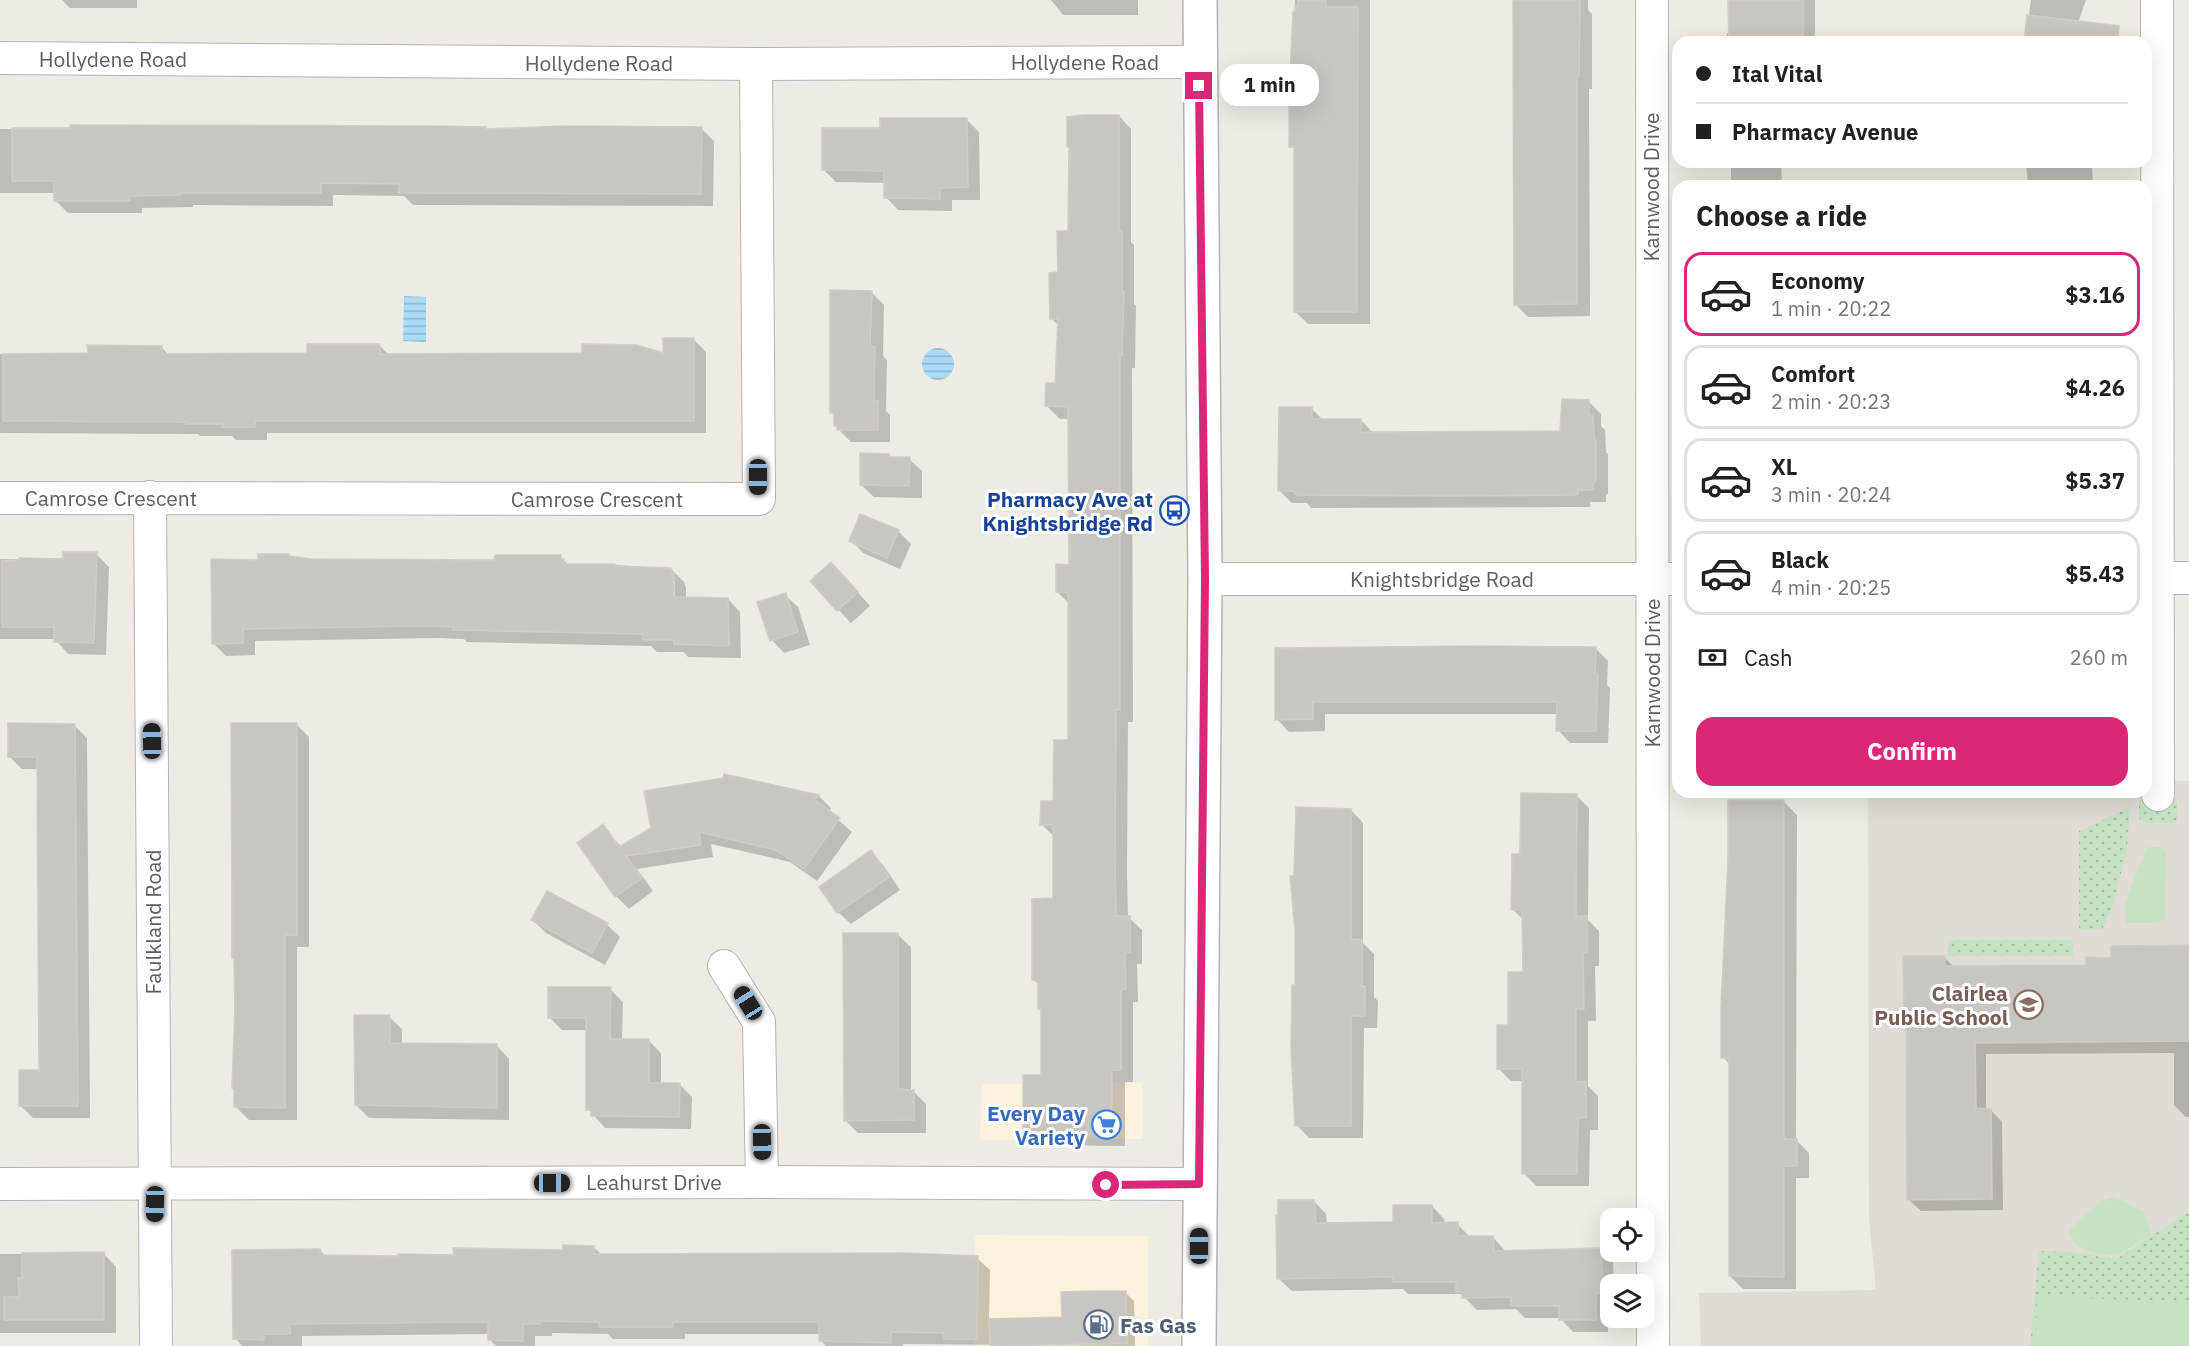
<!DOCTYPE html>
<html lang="en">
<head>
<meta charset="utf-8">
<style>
	body { margin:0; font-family:"IBM Plex Sans",sans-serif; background:#f6f6f6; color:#202124; height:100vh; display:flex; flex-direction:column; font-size:22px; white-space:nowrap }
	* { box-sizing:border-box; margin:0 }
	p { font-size:20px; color:#757577 }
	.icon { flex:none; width:33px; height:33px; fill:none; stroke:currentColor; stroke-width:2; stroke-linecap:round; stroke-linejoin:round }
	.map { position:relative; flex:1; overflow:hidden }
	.side { position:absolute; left:1672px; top:180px; width:480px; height:618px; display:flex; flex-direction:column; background:#fff; border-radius:18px; box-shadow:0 6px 24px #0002 }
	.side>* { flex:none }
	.banner { position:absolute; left:1672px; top:36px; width:480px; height:132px; border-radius:18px; box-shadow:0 6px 24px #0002; display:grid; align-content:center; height:132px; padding:0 24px; background:#fff }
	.buttons { position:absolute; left:1600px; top:1208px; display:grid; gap:12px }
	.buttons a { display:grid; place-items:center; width:54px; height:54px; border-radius:12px; background:#fff; box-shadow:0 6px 24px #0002; font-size:30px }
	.end { position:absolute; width:27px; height:27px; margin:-14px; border:8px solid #db2777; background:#fff; box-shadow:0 0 0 3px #fff }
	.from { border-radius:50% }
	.bubble { position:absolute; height:42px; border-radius:18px; background:#fff; box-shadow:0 6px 24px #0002; font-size:20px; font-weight:700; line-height:42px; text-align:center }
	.car { position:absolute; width:18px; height:36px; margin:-18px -9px; border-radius:8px; box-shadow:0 0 4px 2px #0007; background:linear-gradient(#222 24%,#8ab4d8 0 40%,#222 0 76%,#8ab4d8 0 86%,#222 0) }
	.banner b { display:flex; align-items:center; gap:21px; height:57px; font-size:22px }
	.banner b+b { border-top:2px solid #e0e0e0 }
	.banner i { width:15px; height:15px; background:#202124 }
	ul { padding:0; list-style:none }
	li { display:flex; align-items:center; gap:18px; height:84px; margin:0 12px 9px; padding:0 12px; border:3px solid #e0e0e0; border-radius:18px }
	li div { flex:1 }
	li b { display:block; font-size:22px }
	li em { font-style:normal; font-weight:700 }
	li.current { border-color:#db2777 }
	li>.icon { width:54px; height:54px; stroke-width:1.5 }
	h2 { padding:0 24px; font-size:27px; line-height:72px }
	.pay { display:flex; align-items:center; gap:15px; height:66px; padding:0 24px; font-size:22px }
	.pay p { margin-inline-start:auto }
	.button { display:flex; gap:12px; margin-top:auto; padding:12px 24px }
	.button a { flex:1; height:69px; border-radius:18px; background:#db2777; color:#fff; font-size:24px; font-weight:700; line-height:69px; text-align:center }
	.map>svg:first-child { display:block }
	.commercial { fill:#fbf2dc }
	.education { fill:#e0dcd5 }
	.grass { fill:url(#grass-dots) }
	.park { fill:#c5e3c3 }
	.water { fill:url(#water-rules) }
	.shadow { fill:#0003; fill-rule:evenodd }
	.building { fill:#c9c5c1; stroke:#d1ccc3; stroke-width:1.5 }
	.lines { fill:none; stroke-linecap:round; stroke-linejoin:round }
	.minor-casing { stroke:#b1b5b8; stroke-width:34 }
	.tertiary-casing { stroke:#b1b5b8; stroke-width:36 }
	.minor { stroke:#fff; stroke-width:32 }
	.tertiary { stroke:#fff; stroke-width:33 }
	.route { stroke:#db2777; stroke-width:8 }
	.labels { text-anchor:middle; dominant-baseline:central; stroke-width:6; stroke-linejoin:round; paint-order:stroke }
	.street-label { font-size:21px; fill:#5c6063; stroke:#fff }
	.transit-label { font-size:21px; font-weight:bold; fill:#164399; stroke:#fff; text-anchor:end }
	.education-label { font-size:21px; font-weight:bold; fill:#785e54; stroke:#fff; text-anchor:end }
	.shop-label { font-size:21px; font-weight:bold; fill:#366cbe; stroke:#fff; text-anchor:end }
	.service-label { font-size:21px; font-weight:bold; fill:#4e5e75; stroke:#fff; text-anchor:start }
</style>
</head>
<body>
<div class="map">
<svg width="2189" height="1346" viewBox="0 0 2189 1346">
	<defs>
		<pattern id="grass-dots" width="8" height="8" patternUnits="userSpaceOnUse" patternTransform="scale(1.5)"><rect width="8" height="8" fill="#c5e3c3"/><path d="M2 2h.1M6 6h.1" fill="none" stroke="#a3bba2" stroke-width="1.8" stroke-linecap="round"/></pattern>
		<pattern id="water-rules" width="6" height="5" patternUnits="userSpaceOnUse" patternTransform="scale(1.5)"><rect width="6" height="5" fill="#aadaf7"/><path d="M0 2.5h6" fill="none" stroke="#8eb4cc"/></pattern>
	</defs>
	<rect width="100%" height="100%" fill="#edebe4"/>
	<!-- commercial -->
	<g class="commercial">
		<path d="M1142,1083l1,56 -163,1 2,-56z"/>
		<path d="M975,1235l173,1v110h-174z"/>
	</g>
	<!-- education -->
	<path class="education" d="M2147,781h42v565h-488l-2,-53 177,-3 -7,-71 -1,-427h278z"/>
	<!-- grass -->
	<g class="grass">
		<path d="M2139,797l38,1v21l-4,4h-30l-4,-5z"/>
		<path d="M2130,807l-3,42 -13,53 -12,28 -23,-1v-98z"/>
		<path d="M1948,940h124l1,16h-125z"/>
		<path d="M2189,1212v134h-159l9,-95 32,1 45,7z"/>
	</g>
	<!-- park -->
	<g class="park">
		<path d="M2148,847h13l5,4 -1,67 -7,5h-32l-2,-17 19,-50z"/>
		<path d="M2115,1197l29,15 7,22 -34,22c-19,-3 -43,-2 -48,-25l32,-30z"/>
		<path d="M2037,1297l152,4v45h-153z"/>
	</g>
	<!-- water -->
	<g class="water">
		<path d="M404,296l22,1v45l-23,-1z"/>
		<circle cx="938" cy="364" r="16"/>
	</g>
	<!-- shadow -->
	<g class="shadow">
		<path d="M62,0h75v8h-67z"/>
		<path d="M1051,0h87v15h-75z"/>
		<path d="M1295,0h75v324h-62l-12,-12 -1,-162 -4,-4z"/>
		<path d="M1515,0h73v10l4,4v75h-3v9l1,218 -62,1 -13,-13z"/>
		<path d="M1730,0h85v42h-88v-9h3z"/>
		<path d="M2031,0h55l-8,23 13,19h-66z"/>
		<path d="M1119,116l12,13v113l3,3v59l2,2 -1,62h-3l1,354h-5l-1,150 1,45 14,13v34h-5l1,38h-5v80h-8v64l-88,-1 -13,-12 18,-57v-65l-2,-3 -1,-23 -5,-5 21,-80v-63l-13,-12 12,-23 16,-60v-138l-13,-12 13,-26v-147h-10l-13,-13 10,-21 2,-59 -7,-7 17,-87z"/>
		<path d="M966,119l13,13 1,68h-28v11l-54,-1 -12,-13v-14l-50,-1 -13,-13 58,-39z"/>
		<path d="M486,128l2,2 213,-2 13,13 -1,65 -300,-1 -9,-9 -71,-1v11l-140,-1v2l-51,1v5h-74l-13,-13v-7h-55v-64z"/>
		<path d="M1731,162h50l1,24h-51z"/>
		<path d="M2026,162h64l2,2 1,22h-65z"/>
		<path d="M871,292l13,13 -1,51 4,5 -1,50 4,4v27h-39l-16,-16v-10l-3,-3z"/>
		<path d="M693,339l13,13v81h-439v7h-31l-4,-4h-32l-2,-2 -198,-1v-79l89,1 72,-8 8,8h139l71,-10 10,10h275z"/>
		<path d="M1588,401l13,13v12l4,4 1,22 2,2v40l-2,1v7h-16v5h-3l-276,1 -4,-5h-15l-12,-12 32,-82 11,11h38l12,13h188z"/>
		<path d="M889,455l3,4h17l13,12v27l-48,-1 -13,-12z"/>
		<path d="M898,531l13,13 -11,25 -37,-16 -12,-13z"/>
		<path d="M96,554l13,13 -3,88 -38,-1 -13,-15h-55v-80l64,1z"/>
		<path d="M289,555l2,3 20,3h185l64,-4 10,9 45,-1 56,4 13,13 2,6v11h42l12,13 1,46 -53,-1 -4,-5h-27l-6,-6 -184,-4 -3,-3 -27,-1 -182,3v14l-29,1 -13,-13 47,-82zM672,580h3v24h-3z"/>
		<path d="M844,577l26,29 -19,17 -39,-41z"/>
		<path d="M785,595l13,12 12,38 -26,8 -12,-13z"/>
		<path d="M1595,648l13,13 -1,24 3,3 -2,55h-38l-12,-13v-16h-233v17l-36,1 -12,-13 -1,-70z"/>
		<path d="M74,725l13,13 3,380h-57l-12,-12 19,-35 -2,-302h-16l-12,-12z"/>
		<path d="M297,725l12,12v210h-12v173h-48l-13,-13v-18l-2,-2 2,-127z"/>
		<path d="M725,776l94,20 12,12 -2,4 23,20 -35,49 -27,-19 -79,-18 2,13 -76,12 16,22 -24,18 -13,-13 -13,-70 19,22 102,-69z"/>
		<path d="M1576,795l13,13 -1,112 11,11v35h-4l1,55h-8v65l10,10v34h-8l-1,56h-53l-12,-13 -1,-92h-12l-13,-13 26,-94v-54l-11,-10 9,-54z"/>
		<path d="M1784,802l13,13 -1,325 13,13v25h-13v111h-53l-13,-13v-211l-7,-8z"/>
		<path d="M1351,810l12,13v120l11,11v43l4,4 -1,27h-13l-1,110h-54l-12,-13 -1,-248z"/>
		<path d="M870,852l13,13 17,25 -49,34 -13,-12z"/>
		<path d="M533,920l74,5 13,12 -15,28 -59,-32z"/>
		<path d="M898,935l13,12v144h2l13,13v29h-68l-13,-13z"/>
		<path d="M2189,947v170h-3l-12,-12v-52l-188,1v56h5l11,12 1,88 -82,1 -12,-11 35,-243 11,11 132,-1 26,-8z"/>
		<path d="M610,989l13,13 -1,39 26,-1 13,13v31h18l13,13 -1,32 -86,-1 -17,-19v-79h-26l-13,-13z"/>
		<path d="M389,1017l13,12v16l95,1 12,13v61l-140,-2 -13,-13z"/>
		<path d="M1314,1201l12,13 1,10h67l38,-18 12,13 1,5h12l14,14 22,-1 13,15 95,-2 12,13 1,21h-3v21h-3v27h-35l-13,-14h-35l-9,-9 -39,1 -16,-16h-53l-5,-5 -111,2 -13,-12z"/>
		<path d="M593,1247l9,8 375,3 13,12 -1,50 74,-1 62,-27 9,9 1,45 -232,-2v2h-77l-6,-6v-6h-135v5h-72l-5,-5 -56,-1v3h-17v10h-39l-6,-6v-6l-188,2v10h-60l-7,-8 85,-88 5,6h130l109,-4z"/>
		<path d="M0,1254h104l12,13v66h-116z"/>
	</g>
	<!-- building -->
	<g class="building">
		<path d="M1298,0h28v7h32l-1,305h-63v-165h-5v-51l4,-84h2v-6h3z"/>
		<path d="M1513,0h67l-1,76h-2v228l-63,1z"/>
		<path d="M1728,0h75v42h-74z"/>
		<path d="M2027,15l92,11 -1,16h-94z"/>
		<path d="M1084,115h35v115h3v61l2,1 -2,63h-2v355h-4l-1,149 1,57h14v36h-5l1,37 -5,1v80h-9v64l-89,-1v-58h18v-66h-3v-29h-6v-81l21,-1v-73h-13l1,-24h12l1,-61h14v-147l-12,-1v-28l13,1 -1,-158 -23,-1 1,-23h9l3,-64h-8l-1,-46 9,-1 -1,-41h11l1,-84h-2v-30z"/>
		<path d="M880,118h87l1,69 -28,1v11l-56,-1v-27l-62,-1v-42h58z"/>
		<path d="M70,125l362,1 54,1v2l78,-3 138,1 -1,67 -302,-1v-9l-78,-1v10h-140v2l-51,1v5h-76v-20h-42v-53h58z"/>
		<path d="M830,290l42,1 -2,55 5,1 -1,54h4v29h-41v-4h-3v-13h-4z"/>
		<path d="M663,338h31v83h-439v6h-33v-3h-36v-2l-183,-1v-67l85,-1 -1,-8 75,1v8l145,-1v-9h72l2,10 201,-1v-9l55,1 26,8z"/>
		<path d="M1562,399l27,1v16h4l1,24h2v42h-2l-1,8h-15v4l-5,1 -124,1 -152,-1 -3,-4h-16l1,-84h33v12h49v13l199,-1z"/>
		<path d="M860,453l29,1v3h21l-1,29 -49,-1z"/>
		<path d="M860,514l39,16 -12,28 -38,-17z"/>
		<path d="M63,552h34l-3,91 -40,-1v-15h-52v-66l17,-1v-2l44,1z"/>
		<path d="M258,554h31v2l22,3 183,1 1,-5h66v4h3v5h51v2l56,2v6l3,-1v24l54,1 1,48 -55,-2v-4h-31v-6l-190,-4v-3l-30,-1 -180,3v14l-31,1 -1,-85 47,1z"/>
		<path d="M831,562l27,30 -21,19 -27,-30z"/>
		<path d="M786,593l12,39 -28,9 -13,-39z"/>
		<path d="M1480,646l116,1 -1,26 3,1 -2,57h-40l1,-29h-244v17l-38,1v-72z"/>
		<path d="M8,723l67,1 3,382h-59v-36h20l-2,-313h-29z"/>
		<path d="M231,723h66v212h-12v173l-51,-1v-19h-2l3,-79 -1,-51h-2z"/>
		<path d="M724,774l95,21 -4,5 25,18 -36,51 -28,-19 -77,-18 2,13 -75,11 16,22 -27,19 -38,-54 26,-19 16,23 32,-19 -7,-37 79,-13z"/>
		<path d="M1521,793l56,1 -1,122h11v37h-4l1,56h-8v73l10,-1v37h-8l-1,56h-55v-105h-25v-44h11v-53h15l-1,-62h-11l1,-56h8z"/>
		<path d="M1728,800h56v339h13v27h-13v111l-55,-1v-218h-8v-50l7,-149z"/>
		<path d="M1296,807l55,2v130l11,1v46h3v30h-14v110h-56l-4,-79 1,-62h3v-55l-5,-54h4z"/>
		<path d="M871,850l18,27 -52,36 -18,-26z"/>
		<path d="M547,891l61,32 -16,30 -61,-33z"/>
		<path d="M843,933h55v156l16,1v30l-70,1z"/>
		<path d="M2189,945v96l-214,2 1,65 15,1 1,90 -85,1 -1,-189h-2l-1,-55h42v10l141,-1v-8l25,1v-12z"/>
		<path d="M548,987h63l-1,52h39v44h31l-1,34 -88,-1v-6h-5v-92h-38z"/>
		<path d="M354,1015h36v28l107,1v64l-142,-3z"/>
		<path d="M1278,1200h36l2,23 77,-1v-17h39v18l26,-1v14h35l1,15 107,-3 2,45h-7v27h-37v-14h-48v-9l-49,1v-6h-6v-10h-63v-5l-116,2 -1,-64h2z"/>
		<path d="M563,1245l31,1v8l309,-1 75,3 -1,83h-33v-6l-53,-1v11l-72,-2v-19h-146v5h-74v-5l-59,-1v3h-17v17l-35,-1v-18l-198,2v10h-26v6l-31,-1 -1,-89 88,-1v6l78,1v-2l56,1 -1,-7 110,2z"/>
		<path d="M104,1252v68h-100v-23h15l-1,-19h4v-25z"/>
		<path d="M1094,1291h32l1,52 -137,3 -1,-27 73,-2 -1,-25z"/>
	</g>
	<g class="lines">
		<defs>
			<g id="minor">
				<path d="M1652,0l1,1346"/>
				<path d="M2157,0l1,795"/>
				<path d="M0,58l756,6 443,-2"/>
				<path d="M150,497l6,849"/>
				<path d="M0,498l759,1 -3,-435"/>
				<path d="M2146,578h43"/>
				<path d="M1205,579h473"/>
				<path d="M724,966l35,56 3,160"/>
				<path d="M0,1184l762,-2 437,2"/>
			</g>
			<path id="tertiary" d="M1199,1346l6,-767 -5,-579"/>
		</defs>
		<!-- minor casing -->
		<use href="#minor" class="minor-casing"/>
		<!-- tertiary casing -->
		<use href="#tertiary" class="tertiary-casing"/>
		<!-- minor -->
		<use href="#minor" class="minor"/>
		<!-- tertiary -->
		<use href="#tertiary" class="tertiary"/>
	</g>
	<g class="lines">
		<!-- route -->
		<path class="route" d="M1106,1185l93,-1 6,-605 -6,-493"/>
	</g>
	<!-- icons -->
	<defs>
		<symbol id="bus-ring" viewBox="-11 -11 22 22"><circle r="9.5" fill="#fff" stroke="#1a4fb4" stroke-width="1.5"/><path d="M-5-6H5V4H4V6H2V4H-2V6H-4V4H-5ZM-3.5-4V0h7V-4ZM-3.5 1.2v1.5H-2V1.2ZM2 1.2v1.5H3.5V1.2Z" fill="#1a4fb4"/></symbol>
		<symbol id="school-ring" viewBox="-11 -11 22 22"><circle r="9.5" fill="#fff" stroke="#8d6e63" stroke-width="1.5"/><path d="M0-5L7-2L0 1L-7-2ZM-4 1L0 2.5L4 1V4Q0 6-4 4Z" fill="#8d6e63"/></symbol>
		<symbol id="supermarket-ring" viewBox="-11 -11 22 22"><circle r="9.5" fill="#fff" stroke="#3f7fe0" stroke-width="1.5"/><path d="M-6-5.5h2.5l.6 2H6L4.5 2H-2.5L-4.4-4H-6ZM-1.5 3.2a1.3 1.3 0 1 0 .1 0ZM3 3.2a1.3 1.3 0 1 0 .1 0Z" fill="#3f7fe0"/></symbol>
		<symbol id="fuel-ring" viewBox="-11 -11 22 22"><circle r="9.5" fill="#fff" stroke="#5c6f8a" stroke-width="1.5"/><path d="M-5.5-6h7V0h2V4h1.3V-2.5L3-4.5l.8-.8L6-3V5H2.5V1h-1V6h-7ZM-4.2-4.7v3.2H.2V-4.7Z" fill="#5c6f8a"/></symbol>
	</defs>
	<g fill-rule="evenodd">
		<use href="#bus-ring" x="1158" y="494" width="33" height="33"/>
		<use href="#school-ring" x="2012" y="988" width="33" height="33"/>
		<use href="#supermarket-ring" x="1090" y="1108" width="33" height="33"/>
		<use href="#fuel-ring" x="1082" y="1308" width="33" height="33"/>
	</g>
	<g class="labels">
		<!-- street labels -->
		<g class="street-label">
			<text x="113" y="59">Hollydene Road</text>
			<text x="1085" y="62">Hollydene Road</text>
			<text x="599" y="63">Hollydene Road</text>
			<text transform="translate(1651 187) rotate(-90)">Karnwood Drive</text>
			<text x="111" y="498">Camrose Crescent</text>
			<text x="597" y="499">Camrose Crescent</text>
			<text x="1442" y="579">Knightsbridge Road</text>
			<text transform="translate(1652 673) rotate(-90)">Karnwood Drive</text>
			<text transform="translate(153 922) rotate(-90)">Faulkland Road</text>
			<text x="654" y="1182">Leahurst Drive</text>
		</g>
		<!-- transit labels -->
		<g class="transit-label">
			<text x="1153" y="499">Pharmacy Ave at<tspan x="1153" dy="24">Knightsbridge Rd</tspan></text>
		</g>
		<!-- education labels -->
		<g class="education-label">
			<text x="2008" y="993">Clairlea<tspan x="2008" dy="24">Public School</tspan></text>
		</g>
		<!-- shop labels -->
		<g class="shop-label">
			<text x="1085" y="1113">Every Day<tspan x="1085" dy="24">Variety</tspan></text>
		</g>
		<!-- service labels -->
		<g class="service-label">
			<text x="1120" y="1325">Fas Gas</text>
		</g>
	</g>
</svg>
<div class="buttons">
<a><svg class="icon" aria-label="locate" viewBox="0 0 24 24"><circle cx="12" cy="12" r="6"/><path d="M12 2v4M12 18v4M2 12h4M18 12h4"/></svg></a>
<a><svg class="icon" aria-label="layers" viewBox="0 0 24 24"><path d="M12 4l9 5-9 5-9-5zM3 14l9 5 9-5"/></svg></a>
</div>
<i class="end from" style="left:1106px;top:1185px"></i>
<i class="end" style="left:1199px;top:86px"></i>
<div class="bubble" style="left:1220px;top:64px;width:99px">1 min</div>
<i class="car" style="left:758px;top:477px;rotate:180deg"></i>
<i class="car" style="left:152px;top:741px;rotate:359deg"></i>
<i class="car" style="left:748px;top:1003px;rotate:328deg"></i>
<i class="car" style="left:762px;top:1142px;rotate:179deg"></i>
<i class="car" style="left:552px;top:1183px;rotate:90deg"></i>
<i class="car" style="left:155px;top:1204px;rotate:181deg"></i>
<i class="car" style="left:1199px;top:1246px;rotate:0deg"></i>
<div class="banner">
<b><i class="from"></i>Ital Vital</b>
<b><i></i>Pharmacy Avenue</b>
</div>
<section class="side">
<h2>Choose a ride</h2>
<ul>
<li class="current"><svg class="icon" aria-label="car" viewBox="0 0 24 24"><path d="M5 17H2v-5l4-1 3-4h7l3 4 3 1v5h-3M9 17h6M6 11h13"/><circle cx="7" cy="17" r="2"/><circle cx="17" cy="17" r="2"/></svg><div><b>Economy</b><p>1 min · 20:22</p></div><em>$3.16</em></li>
<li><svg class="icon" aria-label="car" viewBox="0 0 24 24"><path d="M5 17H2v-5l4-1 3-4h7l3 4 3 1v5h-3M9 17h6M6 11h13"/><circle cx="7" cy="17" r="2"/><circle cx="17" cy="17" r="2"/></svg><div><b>Comfort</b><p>2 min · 20:23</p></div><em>$4.26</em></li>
<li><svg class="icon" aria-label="car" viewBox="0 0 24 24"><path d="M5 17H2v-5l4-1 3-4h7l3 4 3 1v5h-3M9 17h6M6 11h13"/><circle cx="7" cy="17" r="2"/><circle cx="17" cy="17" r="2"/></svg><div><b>XL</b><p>3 min · 20:24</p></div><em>$5.37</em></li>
<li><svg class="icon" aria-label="car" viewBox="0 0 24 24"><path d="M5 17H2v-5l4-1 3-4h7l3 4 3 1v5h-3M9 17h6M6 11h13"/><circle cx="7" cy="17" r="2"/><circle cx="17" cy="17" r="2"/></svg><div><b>Black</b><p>4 min · 20:25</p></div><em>$5.43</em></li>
</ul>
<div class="pay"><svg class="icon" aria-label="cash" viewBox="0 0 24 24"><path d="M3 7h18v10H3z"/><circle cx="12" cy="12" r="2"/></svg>Cash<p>260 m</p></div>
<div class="button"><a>Confirm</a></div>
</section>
</div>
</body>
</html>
